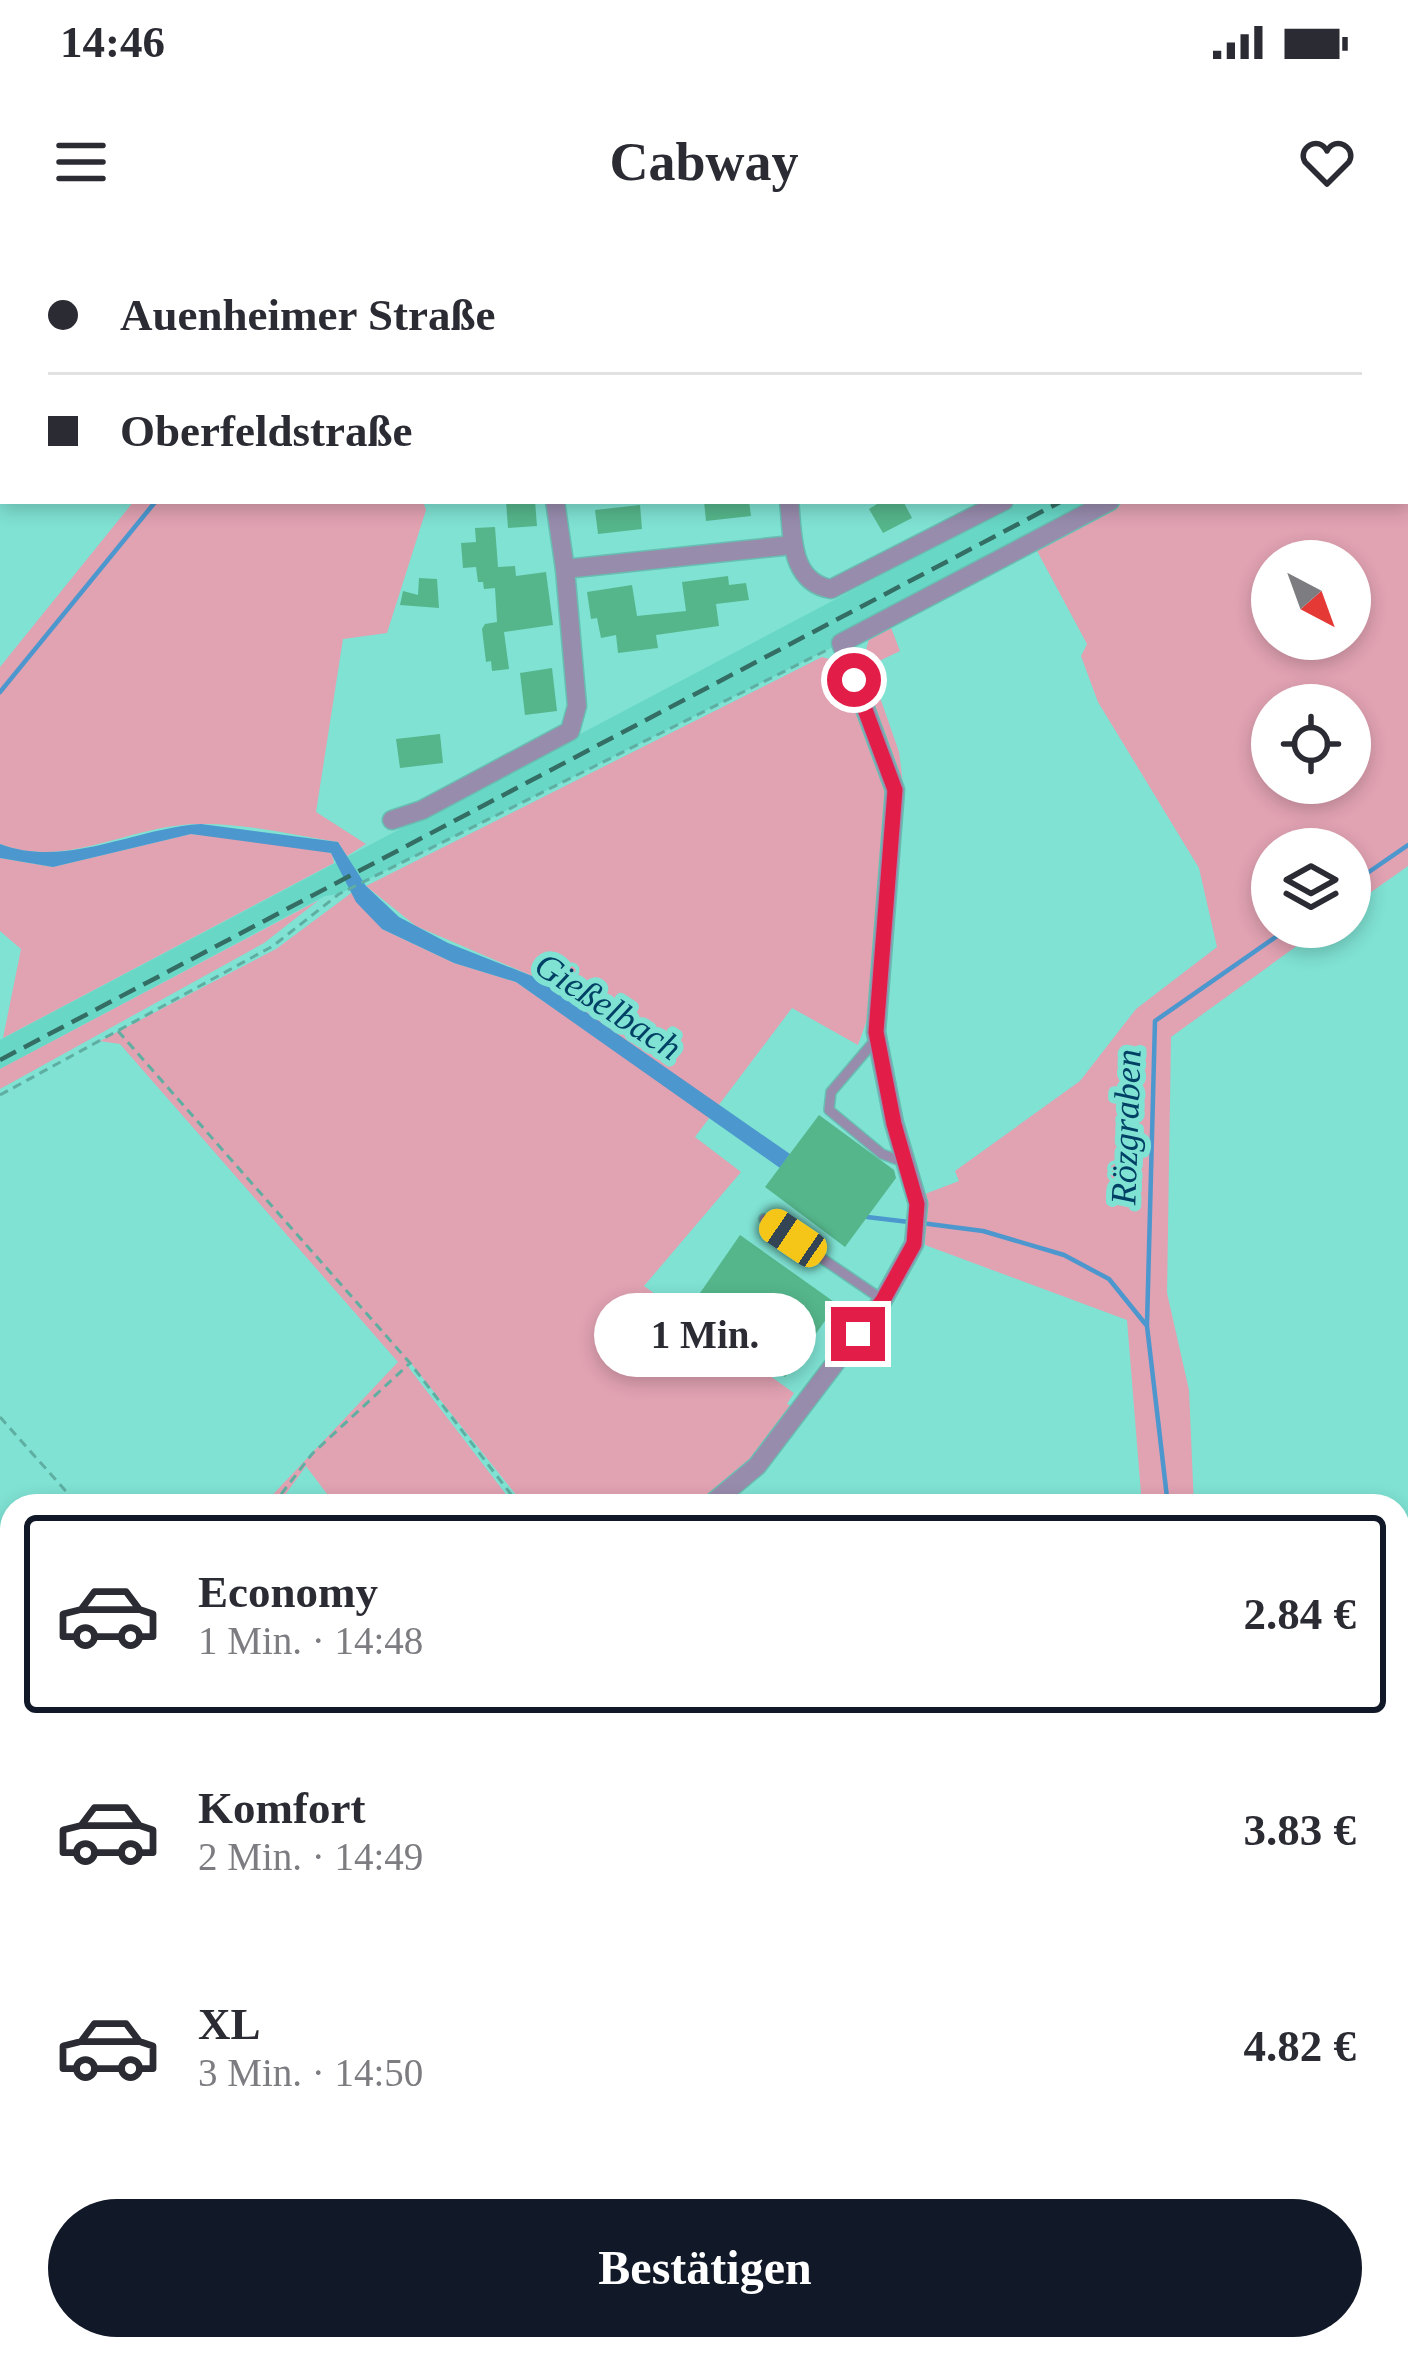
<!DOCTYPE html>
<html lang="de">
<head>
<meta charset="utf-8">
<style>
	body { margin:0; font-family:Georgia,serif; background:#f7f7f7; color:#2b2b33; height:100vh; display:flex; flex-direction:column; font-size:45px; white-space:nowrap }
	* { box-sizing:border-box; margin:0 }
	p { font-size:39px; color:#7c7c81 }
	.icon { flex:none; width:66px; height:66px; fill:none; stroke:currentColor; stroke-width:2; stroke-linecap:round; stroke-linejoin:round }
	.map { position:relative; flex:1; overflow:hidden }
	.sheet { position:absolute; left:0px; top:1254px; width:1410px; height:867px; display:flex; flex-direction:column; background:#fff; border-radius:36px 36px 0 0; box-shadow:0 6px 18px #0003 }
	.sheet>* { flex:none }
	.guide { position:absolute; left:0px; top:0px; width:1410px; height:264px; box-shadow:0 6px 18px #0003; display:grid; align-content:center; height:264px; padding:0 48px; background:#fff }
	.needle { width:78px; rotate:139deg }
	.tools { position:absolute; left:1251px; top:300px; display:grid; gap:24px }
	.tools a { display:grid; place-items:center; width:120px; height:120px; border-radius:50%; background:#fff; box-shadow:0 6px 18px #0003; font-size:60px }
	.end { position:absolute; width:54px; height:54px; margin:-27px; border:15px solid #e11d48; background:#fff; box-shadow:0 0 0 6px #fff }
	.from { border-radius:50% }
	.bubble { position:absolute; height:84px; border-radius:42px; background:#fff; box-shadow:0 6px 18px #0003; font-size:39px; font-weight:700; line-height:84px; text-align:center }
	.car { position:absolute; width:36px; height:72px; margin:-36px -18px; border-radius:15px; box-shadow:0 0 9px 3px #0007; background:linear-gradient(#f5c518 24%,#345 0 40%,#f5c518 0 76%,#345 0 86%,#f5c518 0) }
	.guide b { display:flex; align-items:center; gap:42px; height:114px; font-size:45px }
	.guide b+b { border-top:3px solid #e1e1e2 }
	.guide i { width:30px; height:30px; background:#2b2b33 }
	ul { padding:21px 0 0; list-style:none }
	li { display:flex; align-items:center; gap:36px; height:198px; margin:0 24px 18px; padding:0 24px; border:6px solid transparent; border-radius:12px }
	li div { flex:1 }
	li b { display:block; font-size:45px }
	li em { font-style:normal; font-weight:700 }
	li.active { border-color:#111827 }
	li>.icon { width:108px; height:108px; stroke-width:1.5 }
	.action { display:flex; gap:24px; margin-top:auto; padding:24px 48px }
	.action a { flex:1; height:138px; border-radius:72px; background:#111827; color:#fff; font-size:48px; font-weight:700; line-height:138px; text-align:center }
	.status { display:flex; justify-content:space-between; align-items:center; height:84px; padding:0 60px; background:#fff; direction:ltr }
	.status svg { height:33px; fill:currentColor }
	header { display:flex; justify-content:space-between; align-items:center; height:156px; padding:0 48px; background:#fff; font-size:54px; font-weight:700 }
	.map>svg:first-child { display:block }
	.built { fill:#68d7c6 }
	.green { fill:#e1a2b2; fill-rule:evenodd }
	.water { fill:#4b97ce }
	.lines { fill:none; stroke-linecap:round; stroke-linejoin:round }
	.stream { stroke:#4b97ce; stroke-width:4.5 }
	.building { fill:#55b68b }
	.lane-casing { stroke:#67beb1; stroke-width:12 }
	.street-casing { stroke:#67beb1; stroke-width:21 }
	.path { stroke:#5eafa2; stroke-width:3; stroke-dasharray:9 6; stroke-linecap:butt }
	.lane { stroke:#988cad; stroke-width:9 }
	.street { stroke:#988cad; stroke-width:18 }
	.rail { stroke:#336d64; stroke-width:4.5; stroke-dasharray:18 9; stroke-linecap:butt }
	.route { stroke:#e11d48; stroke-width:15 }
	.labels { text-anchor:middle; dominant-baseline:central; stroke-width:12; stroke-linejoin:round; paint-order:stroke }
	.water-label { font-size:36px; font-style:italic; fill:#014065; stroke:#7fe2d3 }
</style>
</head>
<body>
<div class="status"><b>14:46</b><svg viewBox="0 0 49 12"><path d="M0 12V9h3v3zM5 12V6h3v6zM10 12V3h3v9zM15 12V0h3v12zM26 1h20v11H26zM47 4h2v5h-2z"/></svg></div>
<header><svg class="icon" aria-label="menu" viewBox="0 0 24 24"><path d="M4 6h16M4 12h16M4 18h16"/></svg>Cabway<svg class="icon" aria-label="heart" viewBox="0 0 24 24"><path d="M12 20l-8-8c-3-5 5-10 8-4 3-6 11-1 8 4z"/></svg></header>
<div class="map">
<svg width="1408" height="2120" viewBox="0 0 1408 2120">
	<rect width="100%" height="100%" fill="#7fe2d3"/>
	<!-- built -->
	<path class="built" d="M1022,261h88l-269,142 -502,251 -14,2 -325,173v-29z"/>
	<!-- green -->
	<g class="green">
		<path d="M1408,175v451l-58,41v-58h-78v78h51l-152,110 -4,256 22,97 5,116h-52l-15,-186 -202,-75v-51l34,-13 -4,-10 125,-90 56,-72 81,-62 -18,-79 -101,-166 -17,-46 6,-12 -51,-95 91,-48h280zM1272,321h78v78h-78zM1272,465h78v78h-78z"/>
		<path d="M134,261h289l3,9 -39,123 -44,6 -27,173 50,32 -19,12 -9,-14c-45,-7 -93,-19 -138,-18 -69,0 -132,46 -200,20v-177z"/>
		<path d="M890,385l10,26 -31,15 30,86 5,40 -44,-120 9,-33z"/>
		<path d="M822,417l15,4 49,122 1,71 -20,166 -9,25 -66,-37 -74,98 -181,-128 -121,-52 -50,-40z"/>
		<path d="M191,594l126,14 15,6 2,9 -331,175 18,-89 -21,-18v-73l53,9z"/>
		<path d="M354,651l28,38 72,34 62,19 194,135 -15,20 46,35 -97,114 150,107 -7,11 9,4 -39,50 -60,48h-172l-119,-149 3,11 106,138h-179l-30,-40 -29,40h-15l136,-144 -278,-318 -20,-3 176,-92z"/>
		<path d="M319,660l-55,43 -264,146v-20z"/>
	</g>
	<!-- water -->
	<path class="water" d="M201,584l137,18 28,44 33,31 49,26 89,35 253,176 -10,14 -264,-186 -62,-19 -72,-34 -26,-27 -25,-49 -140,-19 -138,33 -53,-9v-14c66,25 135,-16 201,-20z"/>
	<g class="lines">
		<!-- stream -->
		<g class="stream">
			<path d="M327,3l6,-3"/>
			<path d="M0,452l156,-191"/>
			<path d="M1350,645l58,-40"/>
			<path d="M867,977l42,5"/>
			<path d="M921,983l62,8 81,24 45,24 38,47 21,180"/>
			<path d="M1147,1085l8,-304 135,-94"/>
			<path d="M1398,1950l10,15"/>
		</g>
	</g>
	<!-- building -->
	<g class="building">
		<path d="M506,261h29l2,25 -29,2z"/>
		<path d="M704,261h45l2,15 -45,5z"/>
		<path d="M882,261h21l9,17 -29,15 -14,-24z"/>
		<path d="M640,265l2,24 -44,5 -3,-24z"/>
		<path d="M495,287l3,40 17,-1 1,10 30,-4 7,53 -49,7 5,37 -17,2 -1,-10 -5,1 -4,-33 3,-5 12,-2 -2,-34 -11,1 -1,-7h-5l-2,-15 -13,1 -2,-25 15,-1 -1,-14z"/>
		<path d="M728,336l1,9 17,-2 3,17 -33,4 3,22 -63,9 2,13 -40,5 -2,-18 -15,3 -4,-20 -6,1 -4,-27 45,-7 5,31 49,-5 -4,-29z"/>
		<path d="M419,338l18,1 2,29 -39,-3 3,-14 15,4z"/>
		<path d="M552,428l5,43 -32,4 -5,-42z"/>
		<path d="M440,494l3,29 -43,5 -4,-29z"/>
		<path d="M819,875l75,55 2,8 -51,69 -80,-60z"/>
		<path d="M740,995l97,69 -52,73 -96,-68z"/>
	</g>
	<g class="lines">
		<defs>
			<g id="lane">
				<path d="M877,798l-46,54 -2,18 53,44 24,9"/>
				<path d="M764,979l119,81"/>
			</g>
			<g id="street">
				<path d="M614,3l2,-3"/>
				<path d="M832,3l2,-3"/>
				<path d="M1407,166h1"/>
				<path d="M555,261l10,68"/>
				<path d="M789,261c4,33 0,81 42,88l173,-88"/>
				<path d="M392,580l30,-10 148,-79 7,-25 -12,-137 227,-24"/>
				<path d="M709,1266l48,-40 126,-166 31,-56 4,-40 -24,-81 -18,-91 19,-242 -54,-147 269,-142"/>
				<path d="M0,1988l12,-6"/>
			</g>
		</defs>
		<!-- lane casing -->
		<use href="#lane" class="lane-casing"/>
		<!-- street casing -->
		<use href="#street" class="street-casing"/>
		<!-- path -->
		<g class="path">
			<path d="M118,791l292,332 110,143"/>
			<path d="M0,855l273,-149 66,-52 488,-244"/>
			<path d="M0,1177l79,89"/>
			<path d="M272,1266l40,-52 97,-90"/>
			<path d="M434,2109l8,11"/>
			<path d="M1219,2109l9,11"/>
			<path d="M708,2120l22,-11"/>
		</g>
		<!-- lane -->
		<use href="#lane" class="lane"/>
		<!-- street -->
		<use href="#street" class="street"/>
		<!-- rail -->
		<g class="rail">
			<path d="M1407,68l1,-1"/>
			<path d="M0,820l1062,-559"/>
		</g>
	</g>
	<g class="lines">
		<!-- route -->
		<path class="route" d="M854,440l41,110 -19,242 18,92 23,80 -3,40 -31,56 -25,34"/>
	</g>
	<g class="labels">
		<!-- water labels -->
		<g class="water-label">
			<text transform="translate(608 766) rotate(33)">Gießelbach</text>
			<text transform="translate(1126 887) rotate(-88)">Rözgraben</text>
		</g>
	</g>
</svg>
<div class="tools">
<a><svg class="needle" viewBox="-14 -14 28 28"><path d="M0-13l5 13h-10z" fill="#e53935"/><path d="M0 13l5-13h-10z" fill="#7c7c81"/></svg></a>
<a><svg class="icon" aria-label="locate" viewBox="0 0 24 24"><circle cx="12" cy="12" r="6"/><path d="M12 2v4M12 18v4M2 12h4M18 12h4"/></svg></a>
<a><svg class="icon" aria-label="layers" viewBox="0 0 24 24"><path d="M12 4l9 5-9 5-9-5zM3 14l9 5 9-5"/></svg></a>
</div>
<i class="end from" style="left:854px;top:440px"></i>
<i class="end" style="left:858px;top:1094px"></i>
<div class="bubble" style="left:594px;top:1053px;width:222px">1 Min.</div>
<i class="car" style="left:793px;top:998px;rotate:304deg"></i>
<div class="guide">
<b><i class="from"></i>Auenheimer Straße</b>
<b><i></i>Oberfeldstraße</b>
</div>
<section class="sheet">
<ul>
<li class="active"><svg class="icon" aria-label="car" viewBox="0 0 24 24"><path d="M5 17H2v-5l4-1 3-4h7l3 4 3 1v5h-3M9 17h6M6 11h13"/><circle cx="7" cy="17" r="2"/><circle cx="17" cy="17" r="2"/></svg><div><b>Economy</b><p>1 Min. · 14:48</p></div><em>2.84 €</em></li>
<li><svg class="icon" aria-label="car" viewBox="0 0 24 24"><path d="M5 17H2v-5l4-1 3-4h7l3 4 3 1v5h-3M9 17h6M6 11h13"/><circle cx="7" cy="17" r="2"/><circle cx="17" cy="17" r="2"/></svg><div><b>Komfort</b><p>2 Min. · 14:49</p></div><em>3.83 €</em></li>
<li><svg class="icon" aria-label="car" viewBox="0 0 24 24"><path d="M5 17H2v-5l4-1 3-4h7l3 4 3 1v5h-3M9 17h6M6 11h13"/><circle cx="7" cy="17" r="2"/><circle cx="17" cy="17" r="2"/></svg><div><b>XL</b><p>3 Min. · 14:50</p></div><em>4.82 €</em></li>
</ul>
<div class="action"><a>Bestätigen</a></div>
</section>
</div>
</body>
</html>
